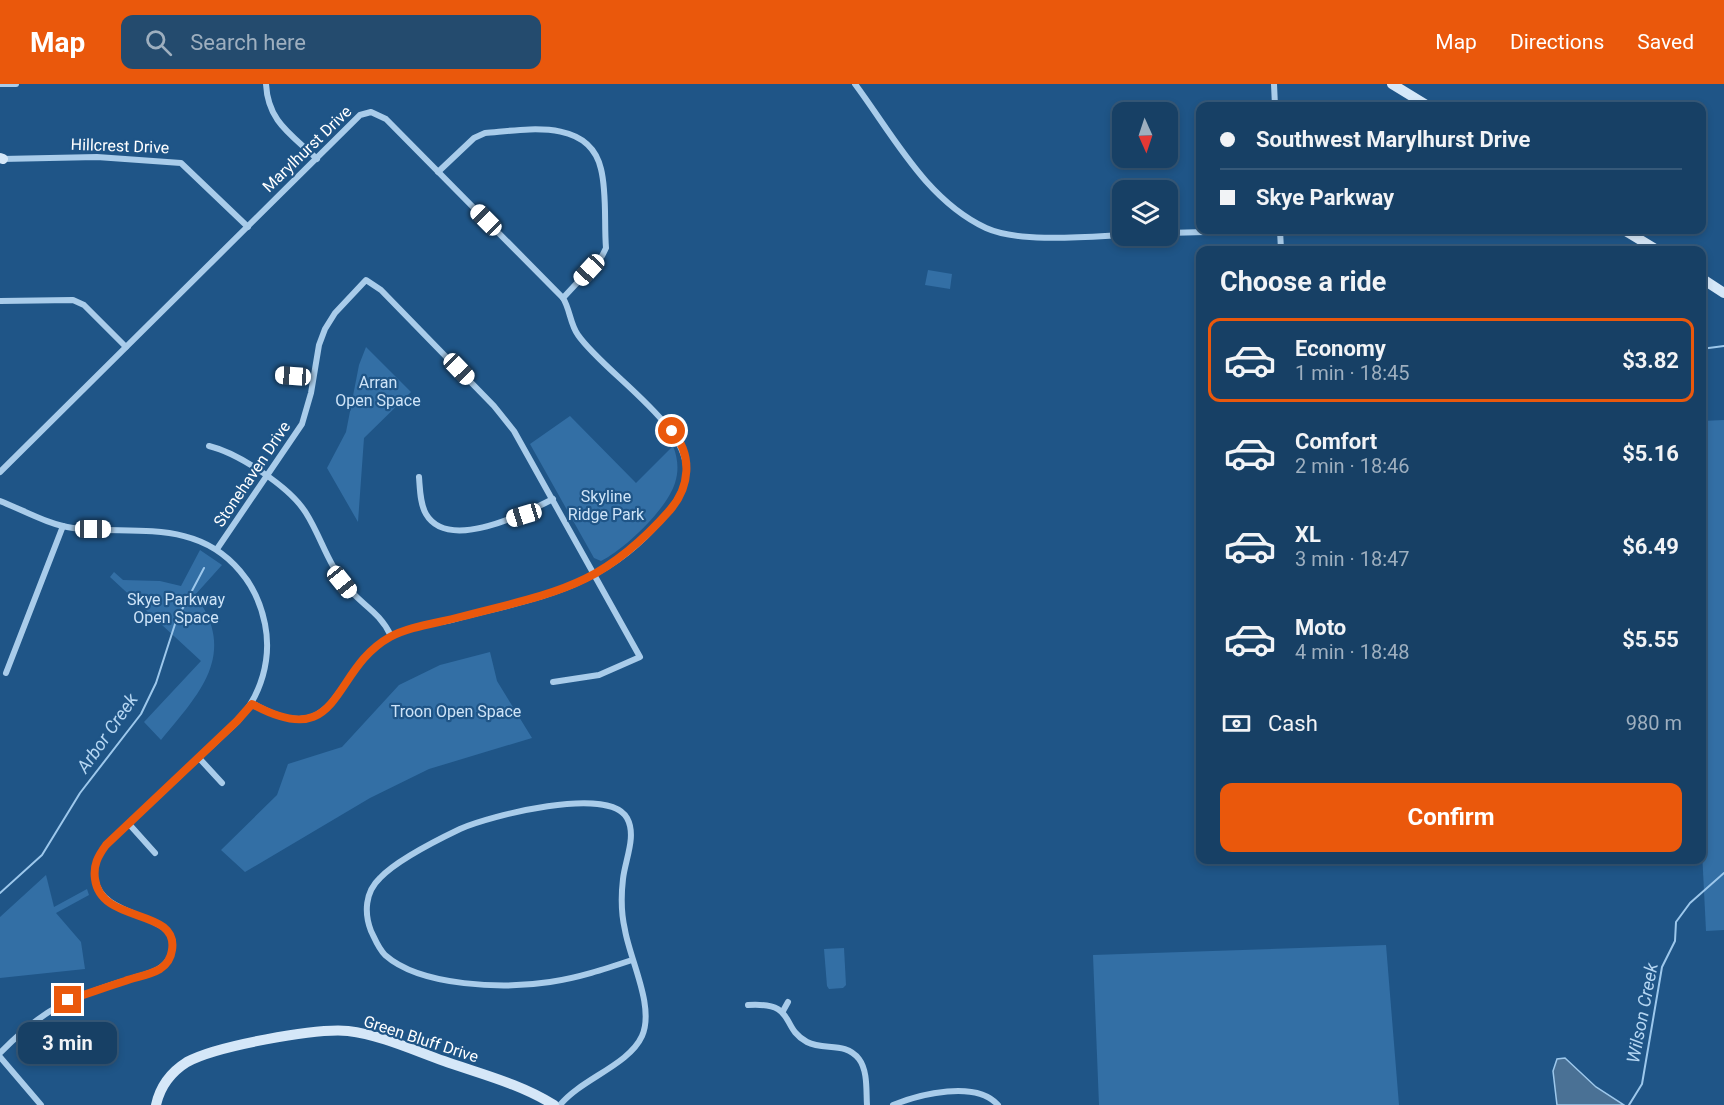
<!DOCTYPE html>
<html lang="en">
<head>
<meta charset="utf-8">
<style>
	body { margin:0; font-family:Roboto,sans-serif; background:#244b6e; color:#f1f3f6; height:100vh; display:flex; flex-direction:column; font-size:22px; white-space:nowrap }
	* { box-sizing:border-box; margin:0 }
	p { font-size:20px; color:#9eafbf }
	.icon { flex:none; width:33px; height:33px; fill:none; stroke:currentColor; stroke-width:2; stroke-linecap:round; stroke-linejoin:round }
	.map { position:relative; flex:1; overflow:hidden }
	.side { position:absolute; left:1196px; top:162px; width:510px; height:618px; display:flex; flex-direction:column; background:#174065; border-radius:12px; box-shadow:0 3px 9px #0003,0 0 0 2px #365979 }
	.side>* { flex:none }
	.hud { position:absolute; left:1196px; top:18px; width:510px; height:132px; border-radius:12px; box-shadow:0 3px 9px #0003,0 0 0 2px #365979; display:grid; align-content:center; height:132px; padding:0 24px; background:#174065 }
	.needle { width:39px; rotate:177deg }
	.fabs { position:absolute; left:1112px; top:18px; display:grid; gap:12px }
	.fabs a { display:grid; place-items:center; width:66px; height:66px; border-radius:12px; background:#174065; box-shadow:0 3px 9px #0003,0 0 0 2px #365979; font-size:30px }
	.end { position:absolute; width:27px; height:27px; margin:-14px; border:8px solid #ea580c; background:#fff; box-shadow:0 0 0 3px #fff }
	.from { border-radius:50% }
	.bubble { position:absolute; height:42px; border-radius:12px; background:#174065; box-shadow:0 3px 9px #0003,0 0 0 2px #365979; font-size:20px; font-weight:700; line-height:42px; text-align:center }
	.car { position:absolute; width:18px; height:36px; margin:-18px -9px; border-radius:8px; box-shadow:0 0 4px 2px #0007; background:linear-gradient(#fff 24%,#345 0 40%,#fff 0 76%,#345 0 86%,#fff 0) }
	.hud b { display:flex; align-items:center; gap:21px; height:57px; font-size:22px }
	.hud b+b { border-top:2px solid #365979 }
	.hud i { width:15px; height:15px; background:#f1f3f6 }
	ul { padding:0; list-style:none }
	li { display:flex; align-items:center; gap:18px; height:84px; margin:0 12px 9px; padding:0 12px; border:3px solid transparent; border-radius:12px }
	li div { flex:1 }
	li b { display:block; font-size:22px }
	li em { font-style:normal; font-weight:700 }
	li.selected { border-color:#ea580c }
	li>.icon { width:54px; height:54px; stroke-width:1.5 }
	h2 { padding:0 24px; font-size:27px; line-height:72px }
	.pay { display:flex; align-items:center; gap:15px; height:66px; padding:0 24px; font-size:22px }
	.pay p { margin-inline-start:auto }
	.button { display:flex; gap:12px; margin-top:auto; padding:12px 24px }
	.button a { flex:1; height:69px; border-radius:12px; background:#ea580c; color:#fff; font-size:24px; font-weight:700; line-height:69px; text-align:center }
	header { display:flex; align-items:center; gap:36px; box-sizing:border-box; height:84px; padding:0 30px; background:#ea580c; color:#fff }
	header strong { font-size:28px }
	nav { display:flex; gap:33px; margin-inline-start:auto; font-size:21px }
	.search { width:420px; height:54px; background:#244b6e; display:flex; align-items:center; gap:15px; box-sizing:border-box; padding:0 21px; border-radius:12px; color:#9eafbf; font-size:22px }
	.map>svg:first-child { display:block }
	.green { fill:#336fa5 }
	.water { fill:#4a7195; stroke:#9dc8ec; stroke-width:1.5 }
	.lines { fill:none; stroke-linecap:round; stroke-linejoin:round }
	.stream { stroke:#9dc8ec; stroke-width:2 }
	.street { stroke:#a9ccea; stroke-width:6 }
	.secondary { stroke:#d5e7f8; stroke-width:10 }
	.route { stroke:#ea580c; stroke-width:8 }
	.labels { text-anchor:middle; dominant-baseline:central; stroke-width:4.5; stroke-linejoin:round; paint-order:stroke }
	.street-label { font-size:16px; fill:#fff; stroke:#1f5587 }
	.park-label { font-size:16px; fill:#cee4f8; stroke:#1f5587 }
	.water-label { font-size:18px; font-style:italic; fill:#b5d6f2; stroke:#1f5587 }
</style>
</head>
<body>
<header>
<strong>Map</strong>
<div class="search"><svg class="icon" aria-label="search" viewBox="0 0 24 24"><circle cx="10" cy="10" r="6"/><path d="M15 15l6 6"/></svg>Search here</div>
<nav><a>Map</a><a>Directions</a><a>Saved</a></nav>
</header>
<div class="map">
<svg width="1724" height="1021" viewBox="0 0 1724 1021">
	<rect width="100%" height="100%" fill="#1f5587"/>
	<!-- green -->
	<g class="green">
		<path d="M928,186l24,4 -2,15 -25,-4z"/>
		<path d="M366,263l45,45 -47,46 -6,84 -31,-54 19,-36 13,-67z"/>
		<path d="M570,332l66,67 37,-37c5,12 6,25 2,37 -8,26 -50,66 -74,78l-7,-3 -64,-114z"/>
		<path d="M1724,336v510l-18,1 -5,-100v-410z"/>
		<path d="M200,466l22,15 -27,30c44,59 4,99 -34,145l-17,-18 57,-61 -91,-84 4,-5 9,8 37,1 21,5z"/>
		<path d="M490,568l7,29 35,57 -103,31 -59,29 -125,74 -24,-22 56,-55 11,-31 54,-17 57,-62 41,-20z"/>
		<path d="M46,791l8,32 33,-18 2,6 -33,18 25,29 4,27 -85,9v-61z"/>
		<path d="M1386,861l13,160h-300l-6,-150z"/>
		<path d="M844,864l2,37 -3,3 -14,1 -2,-3 -3,-37z"/>
	</g>
	<!-- water -->
	<path class="water" d="M1565,974l31,29 28,18h-67l-4,-34 4,-12z"/>
	<g class="lines">
		<!-- stream -->
		<g class="stream">
			<path d="M1701,265l23,-3"/>
			<path d="M0,809l42,-38 38,-62 61,-79 15,-31 20,-62 28,-53"/>
			<path d="M1629,1021l13,-21 20,-117 13,-26 1,-19 14,-19 34,-30"/>
		</g>
		<!-- street -->
		<g class="street">
			<path d="M0,0h16"/>
			<path d="M266,0c2,38 25,50 51,75"/>
			<path d="M855,0c38,51 71,116 131,144 33,15 99,9 136,7"/>
			<path d="M1274,0l1,22"/>
			<path d="M2,75l95,-2 84,6 67,64"/>
			<path d="M438,88l36,-34 11,-5c39,-3 104,-16 116,36 6,24 3,54 5,79l-4,8 -39,42"/>
			<path d="M1280,146l1,20"/>
			<path d="M1167,149l113,-3"/>
			<path d="M0,217l73,-1 11,5 42,42"/>
			<path d="M280,291l32,2"/>
			<path d="M209,362c29,7 81,41 97,67 14,22 21,48 37,69 16,22 36,28 48,54"/>
			<path d="M0,388l360,-357 11,-3 15,7 177,179c7,11 7,26 15,37 27,39 114,91 108,140 -3,22 -17,37 -32,53 -58,63 -124,71 -203,92 -19,4 -44,7 -61,17 -59,34 -50,117 -138,66"/>
			<path d="M419,393c1,12 1,27 7,37 22,38 98,0 127,-15"/>
			<path d="M0,417c23,9 49,24 73,27 60,7 123,-10 167,43 13,15 21,33 25,53 7,35 -4,71 -27,97l-132,124c-8,11 -13,20 -11,33 6,45 91,32 76,76 -6,18 -26,20 -41,25 -60,18 -86,29 -130,74"/>
			<path d="M217,465l85,-125 9,-31 8,-48 6,-16 10,-16 31,-33 15,10 113,116 20,25 126,226 -41,18 -46,7"/>
			<path d="M6,589l57,-147"/>
			<path d="M199,674l23,25"/>
			<path d="M129,740l26,29"/>
			<path d="M748,921c50,-3 31,22 59,37 17,9 38,-1 52,17 9,12 7,32 8,46"/>
			<path d="M783,927l5,-9"/>
			<path d="M0,973l41,48"/>
			<path d="M560,1021c21,-26 69,-40 82,-69 13,-29 -12,-76 -17,-106 -4,-17 -4,-34 -2,-51 2,-19 14,-43 4,-61 -18,-33 -138,-2 -167,11 -23,11 -63,31 -80,49 -15,14 -16,35 -9,53 4,8 7,17 14,24 36,32 120,34 165,27 28,-4 55,-13 82,-22"/>
			<path d="M893,1021c27,-11 83,-25 105,0"/>
		</g>
		<!-- secondary -->
		<g class="secondary">
			<path d="M1392,0l36,22"/>
			<path d="M0,74l3,1"/>
			<path d="M1624,146l33,20"/>
			<path d="M1701,194l23,15"/>
			<path d="M156,1021c4,-18 15,-33 31,-43 29,-16 128,-34 161,-31 33,4 65,19 96,30 37,13 77,23 110,44"/>
		</g>
	</g>
	<g class="lines">
		<!-- route -->
		<path class="route" d="M68,916c19,-6 38,-13 57,-19 11,-4 25,-6 35,-12 6,-4 11,-11 12,-19 7,-43 -71,-25 -77,-71 -2,-14 3,-23 11,-34l131,-124 15,-17c91,50 78,-34 138,-67 20,-11 49,-14 70,-20 96,-25 141,-29 210,-107 20,-23 23,-55 2,-79"/>
	</g>
	<g class="labels">
		<!-- street labels -->
		<g class="street-label">
			<text transform="translate(120 62) rotate(2)">Hillcrest Drive</text>
			<text transform="translate(307 65) rotate(-44)">Marylhurst Drive</text>
			<text transform="translate(252 390) rotate(-56)">Stonehaven Drive</text>
			<text transform="translate(421 955) rotate(18)">Green Bluff Drive</text>
		</g>
		<!-- park labels -->
		<g class="park-label">
			<text x="378" y="298">Arran<tspan x="378" dy="18">Open Space</tspan></text>
			<text x="606" y="412">Skyline<tspan x="606" dy="18">Ridge Park</tspan></text>
			<text x="176" y="515">Skye Parkway<tspan x="176" dy="18">Open Space</tspan></text>
			<text x="456" y="627">Troon Open Space</text>
		</g>
		<!-- water labels -->
		<g class="water-label">
			<text transform="translate(107 649) rotate(-55)">Arbor Creek</text>
			<text transform="translate(1642 929) rotate(-79)">Wilson Creek</text>
		</g>
	</g>
</svg>
<div class="fabs">
<a><svg class="needle" viewBox="-14 -14 28 28"><path d="M0-13l5 13h-10z" fill="#e53935"/><path d="M0 13l5-13h-10z" fill="#9eafbf"/></svg></a>
<a><svg class="icon" aria-label="layers" viewBox="0 0 24 24"><path d="M12 4l9 5-9 5-9-5zM3 14l9 5 9-5"/></svg></a>
</div>
<i class="end from" style="left:672px;top:347px"></i>
<i class="end" style="left:68px;top:916px"></i>
<div class="bubble" style="left:18px;top:938px;width:99px">3 min</div>
<i class="car" style="left:486px;top:136px;rotate:315deg"></i>
<i class="car" style="left:589px;top:186px;rotate:223deg"></i>
<i class="car" style="left:459px;top:285px;rotate:136deg"></i>
<i class="car" style="left:293px;top:292px;rotate:274deg"></i>
<i class="car" style="left:524px;top:431px;rotate:253deg"></i>
<i class="car" style="left:93px;top:445px;rotate:90deg"></i>
<i class="car" style="left:342px;top:498px;rotate:141deg"></i>
<div class="hud">
<b><i class="from"></i>Southwest Marylhurst Drive</b>
<b><i></i>Skye Parkway</b>
</div>
<section class="side">
<h2>Choose a ride</h2>
<ul>
<li class="selected"><svg class="icon" aria-label="car" viewBox="0 0 24 24"><path d="M5 17H2v-5l4-1 3-4h7l3 4 3 1v5h-3M9 17h6M6 11h13"/><circle cx="7" cy="17" r="2"/><circle cx="17" cy="17" r="2"/></svg><div><b>Economy</b><p>1 min · 18:45</p></div><em>$3.82</em></li>
<li><svg class="icon" aria-label="car" viewBox="0 0 24 24"><path d="M5 17H2v-5l4-1 3-4h7l3 4 3 1v5h-3M9 17h6M6 11h13"/><circle cx="7" cy="17" r="2"/><circle cx="17" cy="17" r="2"/></svg><div><b>Comfort</b><p>2 min · 18:46</p></div><em>$5.16</em></li>
<li><svg class="icon" aria-label="car" viewBox="0 0 24 24"><path d="M5 17H2v-5l4-1 3-4h7l3 4 3 1v5h-3M9 17h6M6 11h13"/><circle cx="7" cy="17" r="2"/><circle cx="17" cy="17" r="2"/></svg><div><b>XL</b><p>3 min · 18:47</p></div><em>$6.49</em></li>
<li><svg class="icon" aria-label="car" viewBox="0 0 24 24"><path d="M5 17H2v-5l4-1 3-4h7l3 4 3 1v5h-3M9 17h6M6 11h13"/><circle cx="7" cy="17" r="2"/><circle cx="17" cy="17" r="2"/></svg><div><b>Moto</b><p>4 min · 18:48</p></div><em>$5.55</em></li>
</ul>
<div class="pay"><svg class="icon" aria-label="cash" viewBox="0 0 24 24"><path d="M3 7h18v10H3z"/><circle cx="12" cy="12" r="2"/></svg>Cash<p>980 m</p></div>
<div class="button"><a>Confirm</a></div>
</section>
</div>
</body>
</html>
